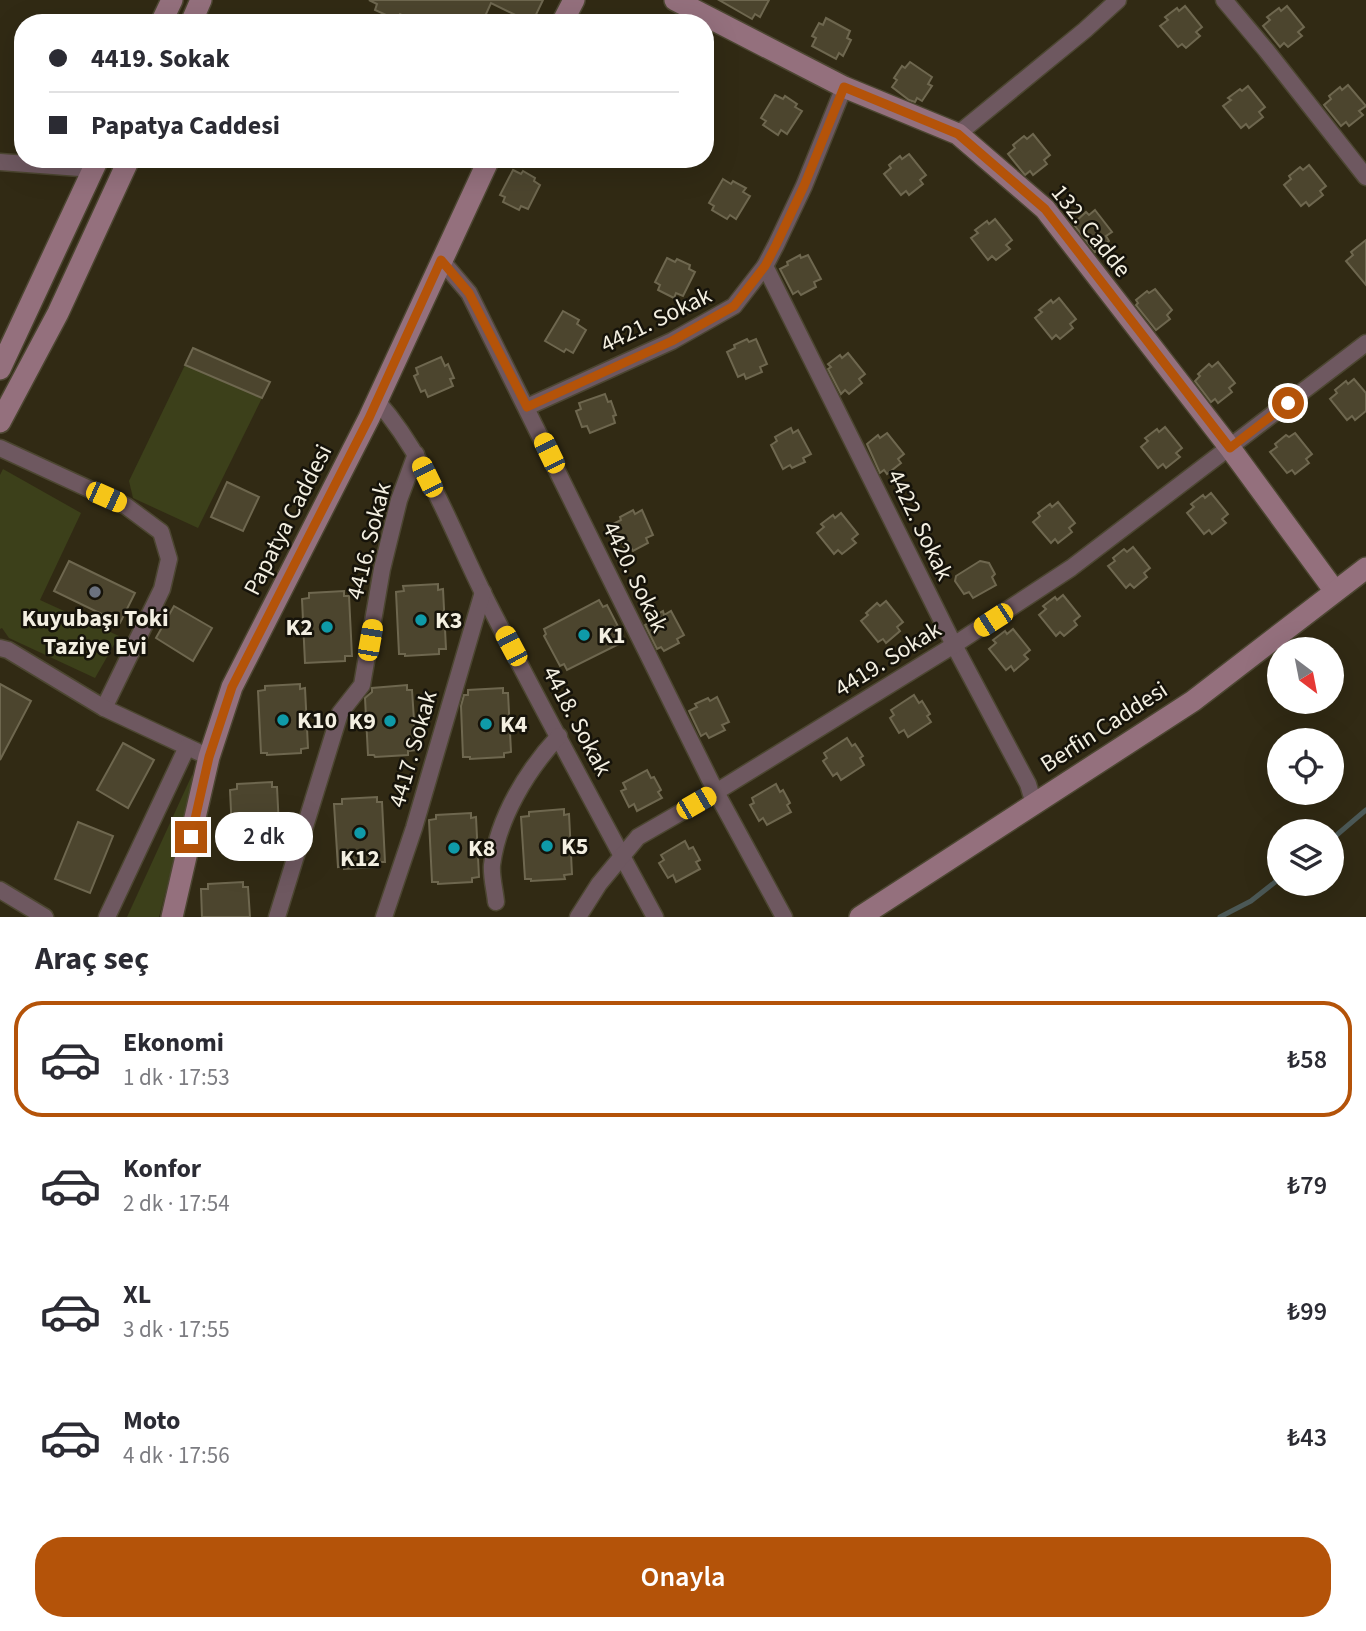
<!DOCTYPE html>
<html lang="tr">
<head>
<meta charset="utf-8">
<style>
	body { margin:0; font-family:"Source Sans 3",sans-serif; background:#f7f7f7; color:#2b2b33; height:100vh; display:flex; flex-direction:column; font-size:26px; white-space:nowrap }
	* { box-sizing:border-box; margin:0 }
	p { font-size:23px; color:#7c7c81 }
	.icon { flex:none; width:38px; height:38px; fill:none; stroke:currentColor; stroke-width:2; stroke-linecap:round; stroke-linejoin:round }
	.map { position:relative; height:917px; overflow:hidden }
	.panel { display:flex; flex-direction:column; background:#fff; flex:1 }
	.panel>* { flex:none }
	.top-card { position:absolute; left:14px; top:14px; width:700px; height:154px; border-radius:28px; box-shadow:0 7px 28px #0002; display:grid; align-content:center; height:154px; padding:0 35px; background:#fff }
	.needle { width:46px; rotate:148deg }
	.fabs { position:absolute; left:1267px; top:637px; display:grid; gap:14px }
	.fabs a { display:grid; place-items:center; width:77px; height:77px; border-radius:50%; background:#fff; box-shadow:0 7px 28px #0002; font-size:35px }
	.end { position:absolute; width:32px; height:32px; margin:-16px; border:9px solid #b45309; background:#fff; box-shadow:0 0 0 4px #fff }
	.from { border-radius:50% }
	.bubble { position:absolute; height:49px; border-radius:24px; background:#fff; box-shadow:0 7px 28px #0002; font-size:23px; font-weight:600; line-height:49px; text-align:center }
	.car { position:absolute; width:21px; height:42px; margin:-21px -10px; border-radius:9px; box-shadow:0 0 5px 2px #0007; background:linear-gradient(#f5c518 24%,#345 0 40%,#f5c518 0 76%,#345 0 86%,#f5c518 0) }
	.top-card b { display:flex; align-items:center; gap:24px; height:66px; font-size:26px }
	.top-card b+b { border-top:2px solid #e1e1e2 }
	.top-card i { width:18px; height:18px; background:#2b2b33 }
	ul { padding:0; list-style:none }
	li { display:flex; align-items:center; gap:21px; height:116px; margin:0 14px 10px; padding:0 21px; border:4px solid transparent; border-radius:28px }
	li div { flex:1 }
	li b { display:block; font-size:26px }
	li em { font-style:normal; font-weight:600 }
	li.active { border-color:#b45309 }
	li>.icon { width:63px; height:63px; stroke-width:1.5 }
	h2 { padding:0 35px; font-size:32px; line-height:84px }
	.cta { display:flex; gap:14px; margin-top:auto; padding:14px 35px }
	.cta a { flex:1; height:80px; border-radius:28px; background:#b45309; color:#fff; font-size:28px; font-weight:600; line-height:80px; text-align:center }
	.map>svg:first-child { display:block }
	.green { fill:#3c401a }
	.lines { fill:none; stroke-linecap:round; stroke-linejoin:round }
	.stream { stroke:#4b5856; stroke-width:5 }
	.building { fill:#4c452e; stroke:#6e674f; stroke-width:2 }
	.street-casing { stroke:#4c4631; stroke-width:19 }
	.secondary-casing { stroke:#4c4631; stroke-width:24 }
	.street { stroke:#6e5860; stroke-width:16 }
	.secondary { stroke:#94707d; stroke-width:21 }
	.route { stroke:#b45309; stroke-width:9 }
	.worship-dot { fill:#6b7280; stroke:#16130a; stroke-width:2.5 }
	.culture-dot { fill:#0f9aa8; stroke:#16130a; stroke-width:2.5 }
	.labels { text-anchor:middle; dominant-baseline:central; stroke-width:5; stroke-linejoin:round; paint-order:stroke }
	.street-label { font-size:24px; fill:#f3efe1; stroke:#16130a }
	.poi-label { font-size:24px; font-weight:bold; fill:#f3efe1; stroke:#16130a; text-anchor:start }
</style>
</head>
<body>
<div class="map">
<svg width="1366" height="917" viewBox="0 0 1366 917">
	<rect width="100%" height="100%" fill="#312a14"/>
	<!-- green -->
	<g class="green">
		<path d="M185,365l77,33 -64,130 -65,-30 -4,-17z"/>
		<path d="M3,469l78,44 -41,87 79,36 -24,42 -86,-40 -7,-10 -2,1v-154z"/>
		<path d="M192,775l4,1 -37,141h-32z"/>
	</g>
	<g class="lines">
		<!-- stream -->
		<g class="stream">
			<path d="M1332,839l34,-29"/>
			<path d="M1220,917l31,-16 28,-22"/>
		</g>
	</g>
	<!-- building -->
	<g class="building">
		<path d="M369,0h174l-11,23 -41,-20 -9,20h-64l-18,-9 -3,6 -22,-10 2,-6z"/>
		<path d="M719,0h50l-9,17 -5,-3 -3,5z"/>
		<path d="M1185,6l17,21 -6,5 4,4 -14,12 -4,-4 -4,3 -18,-21 8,-6 -3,-3 12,-9 2,3z"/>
		<path d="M1287,6l17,21 -6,5 4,4 -14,11 -4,-4 -4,4 -17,-21 7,-6 -3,-3 12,-9 2,3z"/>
		<path d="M826,18l24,13 -3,7 4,2 -8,16 -4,-3 -3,6 -24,-13 4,-8 -4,-2 7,-13 4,2z"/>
		<path d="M910,62l22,15 -4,7 4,2 -10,15 -5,-3 -2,4 -6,-2 -17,-13 5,-7 -3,-2 8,-12 3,2z"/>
		<path d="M1348,85l18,21 -7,5 4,4 -14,11 -3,-4 -5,4 -17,-21 7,-6 -2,-3 11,-9 2,3z"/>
		<path d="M1248,86l17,21 -6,5 4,5 -14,11 -3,-4 -5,4 -18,-22 8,-6 -3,-2 12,-9 2,2z"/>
		<path d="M775,95l8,4 2,-3 12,8 -2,3 7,4 -15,23 -6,-4 -3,5 -15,-10 3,-4 -5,-3z"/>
		<path d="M1033,134l17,21 -6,5 3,4 -14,11 -3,-4 -5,4 -17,-21 7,-6 -2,-3 11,-9 3,3z"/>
		<path d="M909,154l17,21 -6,5 3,4 -14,11 -3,-4 -5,4 -17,-21 7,-6 -2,-3 11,-9 2,3z"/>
		<path d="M1309,165l17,21 -6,5 3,4 -14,11 -3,-4 -5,4 -17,-21 7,-6 -2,-3 11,-9 3,3z"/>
		<path d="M513,170l8,4 2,-3 12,7 -1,3 6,4 -12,24 -7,-3 -2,4 -16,-8 2,-5 -5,-2z"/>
		<path d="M723,179l8,5 2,-3 13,7 -3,4 7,4 -14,23 -6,-4 -3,4 -15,-9 2,-4 -5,-3z"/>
		<path d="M1095,210l17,22 -6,4 3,5 -14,11 -20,-26 2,-2 -2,-2 11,-10 3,3z"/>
		<path d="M995,219l17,21 -6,5 4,4 -14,11 -4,-4 -4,4 -17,-22 7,-5 -3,-3 12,-9 2,3z"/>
		<path d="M1366,240v45l-20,-24 7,-6 -2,-3z"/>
		<path d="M800,255l1,3 7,-3 13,24 -7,3 2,5 -15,8 -3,-4 -5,3 -13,-25 8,-4 -1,-3z"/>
		<path d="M667,258l8,4 2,-3 13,6 -1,4 6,3 -12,24 -7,-3 -2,5 -16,-8 2,-5 -5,-3z"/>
		<path d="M1155,289l17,21 -5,5 3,4 -14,11 -20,-25 2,-2 -2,-3 11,-9 2,2z"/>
		<path d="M1059,298l17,21 -6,5 3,4 -13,11 -4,-4 -4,4 -17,-21 7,-6 -3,-2 12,-10 2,3z"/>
		<path d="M563,311l16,9 -2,4 9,6 -13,23 -7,-4 -2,3 -19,-11z"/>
		<path d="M747,339l2,3 7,-3 11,25 -7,3 2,5 -16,7 -2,-5 -6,3 -11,-25 8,-4 -1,-3z"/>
		<path d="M193,348l77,34 -8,16 -77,-33z"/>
		<path d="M848,353l17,21 -6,5 3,4 -13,11 -4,-4 -4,4 -13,-25 3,-2 -3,-3 12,-9 2,3z"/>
		<path d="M441,357l4,9 3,-2 6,14 -4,1 3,7 -25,11 -3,-7 -4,2 -7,-16 4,-2 -2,-6z"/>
		<path d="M1218,362l17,21 -6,5 3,4 -14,11 -3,-4 -4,3 -16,-21 5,-5 -2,-2 11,-10 3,3z"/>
		<path d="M1354,379l12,14v18l-11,9 -3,-4 -5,4 -17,-21 7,-6 -2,-3 11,-9 2,3z"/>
		<path d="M605,394l3,8 3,-1 5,14 -3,1 2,7 -25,10 -3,-7 -5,1 -6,-16 5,-2 -2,-6z"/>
		<path d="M1165,427l17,21 -6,5 4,4 -14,11 -3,-4 -5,4 -17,-21 7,-6 -3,-3 12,-9 2,3z"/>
		<path d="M791,428l2,5 5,-3 13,24 -8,4 2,4 -13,6 -2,-3 -7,4 -12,-24 6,-4 -2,-4z"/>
		<path d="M887,433l17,21 -6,5 3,4 -14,11 -3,-4 -4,3 -13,-29 11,-9 2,3z"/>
		<path d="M1295,433l17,21 -6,5 3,4 -14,11 -3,-4 -5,3 -17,-21 7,-5 -2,-3 11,-9 3,2z"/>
		<path d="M227,482l32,15 -16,34 -32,-14z"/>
		<path d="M1211,493l17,21 -6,5 4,4 -14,11 -3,-4 -5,4 -17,-21 7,-6 -3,-3 12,-9 2,3z"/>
		<path d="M1058,502l17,21 -6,5 3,4 -14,11 -3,-4 -4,4 -18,-21 7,-6 -2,-3 12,-9 2,3z"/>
		<path d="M633,510l2,4 7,-4 11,25 -7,3 2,5 -15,8 -3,-5 -5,3 -12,-25 8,-4 -1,-3z"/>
		<path d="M841,513l17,21 -6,5 4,4 -14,11 -4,-4 -4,4 -17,-21 7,-6 -3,-3 12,-9 2,3z"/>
		<path d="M1133,547l17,21 -6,5 3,4 -13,11 -4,-4 -4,4 -18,-22 7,-5 -2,-3 11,-9 3,3z"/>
		<path d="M69,561l66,32 -15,30 -66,-32z"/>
		<path d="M980,561l9,2 6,11 -3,3 4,8 -23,13 -4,-6 -5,2 -9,-13 1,-5z"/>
		<path d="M438,584v6l5,-1 3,60h-7v5l-34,2v-2h-6l-3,-62 8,-1 -1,-5z"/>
		<path d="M344,591v5h5l3,60h-7v5l-40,2 -3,-64 7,-1v-5z"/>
		<path d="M1063,595l17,21 -6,5 3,4 -13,11 -4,-4 -4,4 -17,-21 7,-6 -3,-3 12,-9 2,3z"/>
		<path d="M599,600l4,7 4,-2 16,31 -4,2 2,5 -54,27 -3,-6 -4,2 -16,-30 2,-2 -2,-5z"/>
		<path d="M886,601l17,21 -6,5 3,4 -14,12 -3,-4 -5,3 -17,-21 7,-6 -2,-2 11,-10 3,3z"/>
		<path d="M174,606l38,22 -19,33 -37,-23z"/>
		<path d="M663,611l1,4 7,-4 13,24 -7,4 2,4 -15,8 -3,-4 -4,2 -12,-24 6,-4 -1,-3z"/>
		<path d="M1013,629l17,21 -6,5 4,4 -14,12 -3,-5 -5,4 -17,-21 7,-6 -3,-3 12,-9 2,3z"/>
		<path d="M0,684l31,17 -31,59z"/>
		<path d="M300,684v5l5,-1 3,60 -7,1v4l-34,2v-2h-6l-3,-62 7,-1v-4z"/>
		<path d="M407,685v5h5l4,60 -8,1v4l-33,2 -1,-2h-6l-3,-57 7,-6v-4z"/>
		<path d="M503,688v5h5l3,59 -7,1v4l-34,2v-2h-7l-2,-51 3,-11h4v-5z"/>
		<path d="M914,695l5,8 3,-2 8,13 -3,2 4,6 -23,15 -4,-7 -5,3 -9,-15 4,-3 -3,-5z"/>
		<path d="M717,697l12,25 -7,3 3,5 -16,8 -3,-5 -5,3 -12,-25 8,-4 -2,-3 13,-6 2,3z"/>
		<path d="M847,738l5,8 3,-2 8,12 -3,2 4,7 -23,15 -4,-7 -4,3 -10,-15 4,-3 -3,-5z"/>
		<path d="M123,743l31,17 -26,48 -31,-18z"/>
		<path d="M647,770l4,8 3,-1 7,13 -3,2 4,6 -25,13 -3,-7 -5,3 -8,-16 5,-2 -3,-6z"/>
		<path d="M272,782v5h5l3,60h-7v5l-34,2v-2h-6l-3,-62 7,-1v-5z"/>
		<path d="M776,784l4,8 3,-2 7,13 -3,2 4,7 -24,13 -4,-7 -4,3 -9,-16 4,-2 -2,-5z"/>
		<path d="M377,797v5h5l3,60h-7v5l-34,2v-3l-6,1 -4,-63h8v-5z"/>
		<path d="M564,809v6l5,-1 3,60 -8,1 1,4 -34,2v-2h-6l-4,-62 8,-1v-4z"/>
		<path d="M471,813v5l5,-1 3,60 -7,1v4l-34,2v-2h-6l-3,-62 7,-1v-4z"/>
		<path d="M78,822l35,14 -23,57 -35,-14z"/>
		<path d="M685,841l4,8 4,-2 7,13 -4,2 4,7 -24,13 -3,-7 -5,3 -9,-15 5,-3 -3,-5z"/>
		<path d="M243,882v5h5l2,30h-48l-1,-28h7v-5z"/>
	</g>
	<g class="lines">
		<defs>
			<g id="street">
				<path d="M1224,0l42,50 100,127"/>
				<path d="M958,134l127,-104 33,-30"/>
				<path d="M0,162l93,7"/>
				<path d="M441,260l28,33 247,499 68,125"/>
				<path d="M765,266l189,379 74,139 6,20"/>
				<path d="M377,401c50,56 76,133 110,200 54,106 111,211 168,316"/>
				<path d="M527,407l145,-66 62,-35 31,-40 11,-21 28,-59 40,-99"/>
				<path d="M0,448l126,58 35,26 8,27 -7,30 -58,119"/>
				<path d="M0,648l8,2 96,58 105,49"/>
				<path d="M0,890l45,27"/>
				<path d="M496,902c-1,-11 -5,-26 -4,-37 6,-47 35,-95 67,-129"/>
				<path d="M107,917l80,-170"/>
				<path d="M277,917l63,-204 22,-28 20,-116 17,-69 17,-46"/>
				<path d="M384,917l30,-89 69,-236"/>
				<path d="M578,917l21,-33 39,-47 78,-45 238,-147 117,-77 295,-225"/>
			</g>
			<g id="secondary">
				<path d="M675,0l169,87 114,47 87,75 185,239 104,142"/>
				<path d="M161,23l11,-23"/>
				<path d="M191,23l10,-23"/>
				<path d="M562,23l12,-23"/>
				<path d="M0,369l98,-210"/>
				<path d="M0,422l58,-109 71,-154"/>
				<path d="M172,917l37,-160 23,-70 137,-269 120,-259"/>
				<path d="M860,917l333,-216 173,-133"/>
			</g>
		</defs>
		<!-- street casing -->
		<use href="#street" class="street-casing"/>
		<!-- secondary casing -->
		<use href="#secondary" class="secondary-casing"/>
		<!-- street -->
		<use href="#street" class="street"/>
		<!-- secondary -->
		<use href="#secondary" class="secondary"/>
	</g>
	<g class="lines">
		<!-- route -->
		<path class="route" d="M191,837l18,-80 23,-70 137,-269 72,-158 28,33 58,114 145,-66 62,-35 31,-40 11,-21 28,-59 40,-99 114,47 87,75 185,239 58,-45"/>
	</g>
	<!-- markers -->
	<circle class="worship-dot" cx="95" cy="592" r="7"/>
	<g class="culture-dot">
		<circle cx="421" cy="620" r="7"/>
		<circle cx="327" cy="627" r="7"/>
		<circle cx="584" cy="635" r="7"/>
		<circle cx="283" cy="720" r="7"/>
		<circle cx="390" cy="721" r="7"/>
		<circle cx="486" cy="724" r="7"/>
		<circle cx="360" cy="833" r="7"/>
		<circle cx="547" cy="846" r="7"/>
		<circle cx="454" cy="848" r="7"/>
	</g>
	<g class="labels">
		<!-- street labels -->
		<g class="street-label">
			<text transform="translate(1091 231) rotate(51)">132. Cadde</text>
			<text transform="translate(656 320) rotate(-26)">4421. Sokak</text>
			<text transform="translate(288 520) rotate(-63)">Papatya Caddesi</text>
			<text transform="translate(920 525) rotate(64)">4422. Sokak</text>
			<text transform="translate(369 541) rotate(-76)">4416. Sokak</text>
			<text transform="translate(635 577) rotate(64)">4420. Sokak</text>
			<text transform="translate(888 659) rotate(-32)">4419. Sokak</text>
			<text transform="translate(577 721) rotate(62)">4418. Sokak</text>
			<text transform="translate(1104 727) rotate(-33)">Berfin Caddesi</text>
			<text transform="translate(413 749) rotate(-74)">4417. Sokak</text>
		</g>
		<!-- poi labels -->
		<g class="poi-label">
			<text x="95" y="618" text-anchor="middle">Kuyubaşı Toki<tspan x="95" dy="28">Taziye Evi</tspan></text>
			<text x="435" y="620">K3</text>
			<text x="313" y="627" text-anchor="end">K2</text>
			<text x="598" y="635">K1</text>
			<text x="297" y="720">K10</text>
			<text x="376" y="721" text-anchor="end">K9</text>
			<text x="500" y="724">K4</text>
			<text x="561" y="846">K5</text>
			<text x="468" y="848">K8</text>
			<text x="360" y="858" text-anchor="middle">K12</text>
		</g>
	</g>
</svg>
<div class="fabs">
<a><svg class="needle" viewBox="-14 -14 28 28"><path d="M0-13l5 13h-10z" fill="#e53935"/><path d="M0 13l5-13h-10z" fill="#7c7c81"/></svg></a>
<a><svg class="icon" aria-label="locate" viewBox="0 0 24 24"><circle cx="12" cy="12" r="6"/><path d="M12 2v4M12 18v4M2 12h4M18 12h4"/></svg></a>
<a><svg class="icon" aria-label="layers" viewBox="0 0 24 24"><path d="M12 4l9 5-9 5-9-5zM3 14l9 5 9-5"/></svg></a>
</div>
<i class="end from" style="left:1288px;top:403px"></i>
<i class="end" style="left:191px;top:837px"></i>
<div class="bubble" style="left:215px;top:812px;width:98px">2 dk</div>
<i class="car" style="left:549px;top:453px;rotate:334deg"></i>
<i class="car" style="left:427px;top:477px;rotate:334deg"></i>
<i class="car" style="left:106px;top:497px;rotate:114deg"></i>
<i class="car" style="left:993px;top:620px;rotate:237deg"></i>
<i class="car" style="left:370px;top:640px;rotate:10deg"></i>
<i class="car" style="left:511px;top:646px;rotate:332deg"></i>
<i class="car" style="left:696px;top:803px;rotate:60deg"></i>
<div class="top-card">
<b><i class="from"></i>4419. Sokak</b>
<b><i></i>Papatya Caddesi</b>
</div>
</div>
<section class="panel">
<h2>Araç seç</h2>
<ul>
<li class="active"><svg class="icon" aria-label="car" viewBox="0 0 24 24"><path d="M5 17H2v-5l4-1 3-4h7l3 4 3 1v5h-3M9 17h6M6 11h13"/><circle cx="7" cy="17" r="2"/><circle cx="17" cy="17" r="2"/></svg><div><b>Ekonomi</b><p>1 dk · 17:53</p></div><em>₺58</em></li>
<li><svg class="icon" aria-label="car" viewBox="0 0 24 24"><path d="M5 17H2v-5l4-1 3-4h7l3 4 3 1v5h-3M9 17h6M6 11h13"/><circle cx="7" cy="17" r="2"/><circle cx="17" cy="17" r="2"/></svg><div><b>Konfor</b><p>2 dk · 17:54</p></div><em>₺79</em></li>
<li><svg class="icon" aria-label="car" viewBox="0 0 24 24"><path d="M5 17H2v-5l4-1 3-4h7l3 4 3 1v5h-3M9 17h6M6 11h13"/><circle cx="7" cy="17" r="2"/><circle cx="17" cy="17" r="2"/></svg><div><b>XL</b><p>3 dk · 17:55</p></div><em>₺99</em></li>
<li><svg class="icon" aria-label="car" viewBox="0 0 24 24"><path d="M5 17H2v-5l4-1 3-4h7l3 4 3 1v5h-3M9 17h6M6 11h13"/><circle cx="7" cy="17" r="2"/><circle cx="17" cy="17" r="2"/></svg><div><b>Moto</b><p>4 dk · 17:56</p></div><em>₺43</em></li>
</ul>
<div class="cta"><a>Onayla</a></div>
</section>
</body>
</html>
